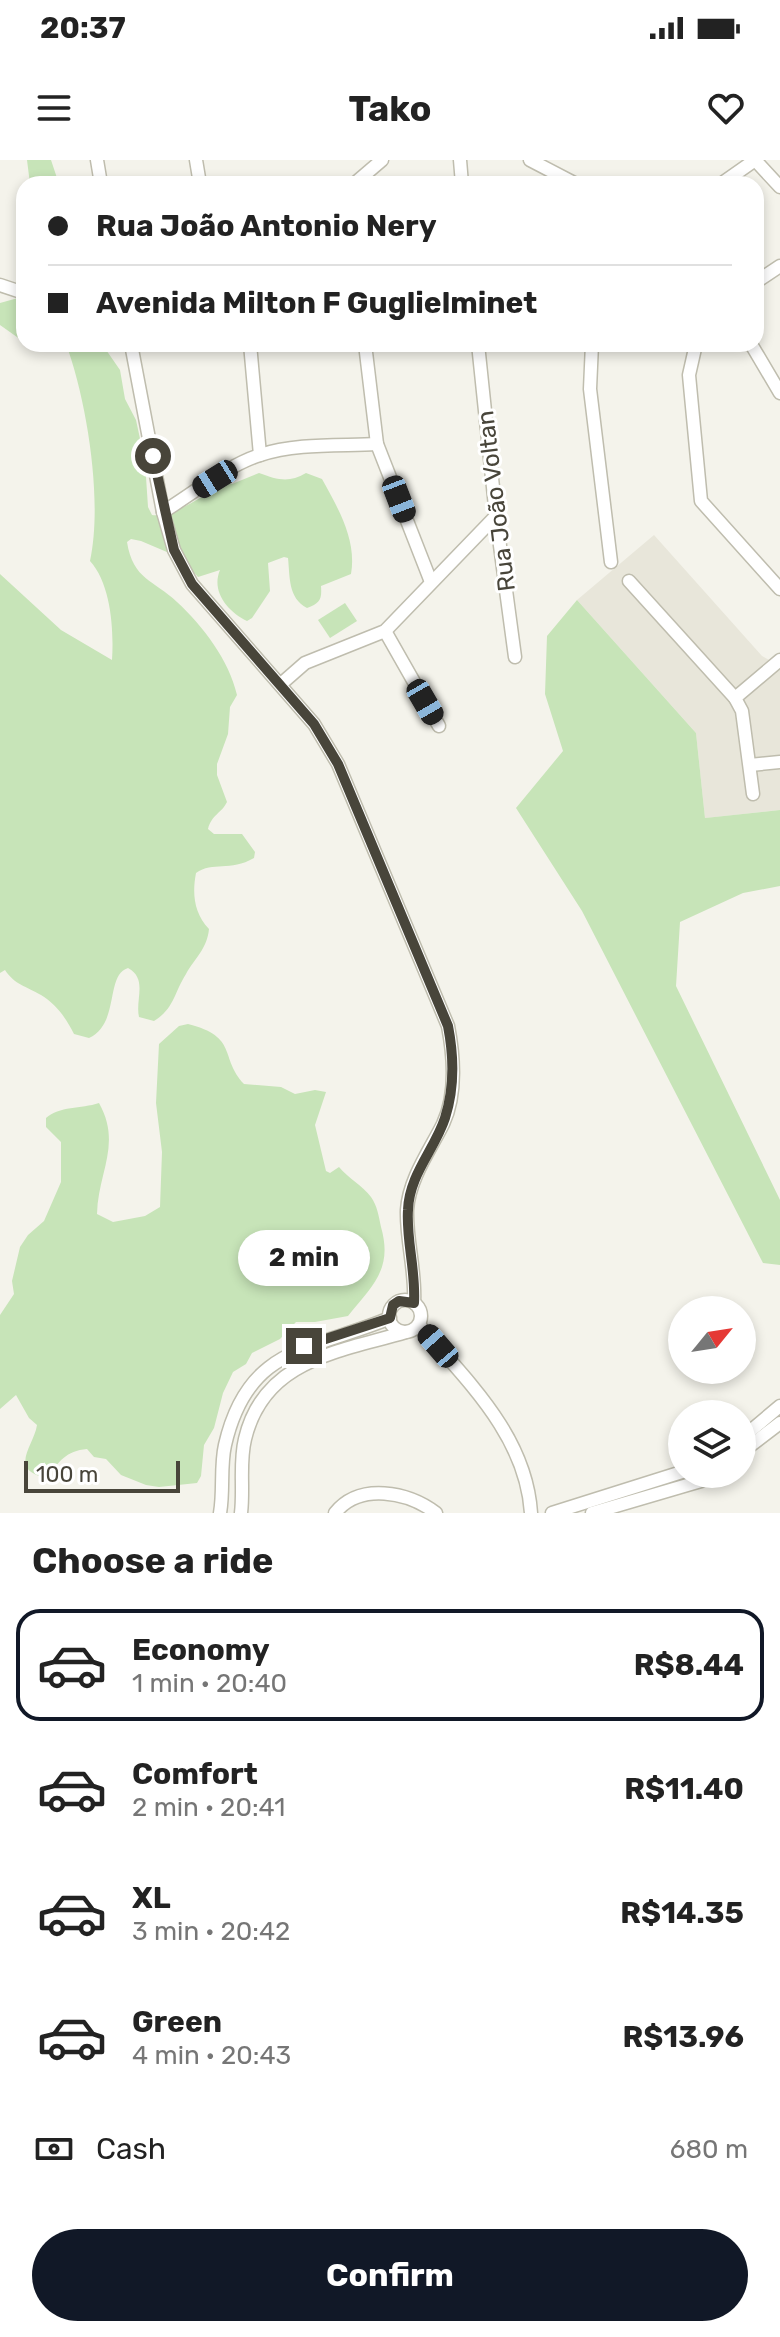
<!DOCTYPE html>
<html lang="en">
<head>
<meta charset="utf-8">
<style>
	body { margin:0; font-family:Rubik,sans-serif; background:#f6f6f6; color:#222; height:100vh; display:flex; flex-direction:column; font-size:30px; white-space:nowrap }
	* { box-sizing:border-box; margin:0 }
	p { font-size:26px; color:#767676 }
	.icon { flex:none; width:44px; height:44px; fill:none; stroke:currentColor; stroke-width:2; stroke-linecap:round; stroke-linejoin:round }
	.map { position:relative; height:1353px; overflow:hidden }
	.drawer { display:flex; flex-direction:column; background:#fff; flex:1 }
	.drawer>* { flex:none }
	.guide { position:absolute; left:16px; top:16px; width:748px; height:176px; border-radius:24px; box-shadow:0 4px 12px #0003; display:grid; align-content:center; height:176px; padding:0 32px; background:#fff }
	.needle { width:52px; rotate:60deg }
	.controls { position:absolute; left:668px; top:1136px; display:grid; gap:16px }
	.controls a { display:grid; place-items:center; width:88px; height:88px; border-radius:50%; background:#fff; box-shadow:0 4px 12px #0003; font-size:40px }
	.scale { position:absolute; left:24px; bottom:20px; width:156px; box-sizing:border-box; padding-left:8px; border:4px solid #48453a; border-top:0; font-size:22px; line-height:28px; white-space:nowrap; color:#48453a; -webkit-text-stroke:6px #fff; paint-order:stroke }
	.end { position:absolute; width:36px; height:36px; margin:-18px; border:10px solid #48453a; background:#fff; box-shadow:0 0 0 4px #fff }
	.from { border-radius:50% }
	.bubble { position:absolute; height:56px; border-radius:28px; background:#fff; box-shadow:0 4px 12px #0003; font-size:26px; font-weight:700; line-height:56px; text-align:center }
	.car { position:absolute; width:24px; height:48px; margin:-24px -12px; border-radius:10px; box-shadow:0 0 6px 2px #0007; background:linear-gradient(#222 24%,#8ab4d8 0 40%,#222 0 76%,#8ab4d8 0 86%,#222 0) }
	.guide b { display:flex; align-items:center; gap:28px; height:76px; font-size:30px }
	.guide b+b { border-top:2px solid #e0e0e0 }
	.guide i { width:20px; height:20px; background:#222 }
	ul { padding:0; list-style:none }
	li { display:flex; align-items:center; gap:24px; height:112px; margin:0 16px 12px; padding:0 16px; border:4px solid transparent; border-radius:24px }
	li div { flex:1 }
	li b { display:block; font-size:30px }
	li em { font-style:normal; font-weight:700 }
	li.active { border-color:#111827 }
	li>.icon { width:72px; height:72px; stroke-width:1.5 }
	h2 { padding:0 32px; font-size:36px; line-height:96px }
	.pay { display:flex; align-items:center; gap:20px; height:88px; padding:0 32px; font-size:30px }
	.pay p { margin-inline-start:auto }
	.button { display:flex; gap:16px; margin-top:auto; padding:16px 32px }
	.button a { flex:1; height:92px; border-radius:48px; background:#111827; color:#fff; font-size:32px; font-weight:700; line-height:92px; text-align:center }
	.status { display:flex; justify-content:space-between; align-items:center; height:56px; padding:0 40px; background:#fff; direction:ltr }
	.status svg { height:22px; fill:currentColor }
	header { display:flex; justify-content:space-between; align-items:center; height:104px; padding:0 32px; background:#fff; font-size:36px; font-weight:700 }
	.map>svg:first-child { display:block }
	.residential { fill:#e8e6da }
	.green { fill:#c7e4b8 }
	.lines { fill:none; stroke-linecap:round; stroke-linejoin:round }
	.minor-casing { stroke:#bfbdae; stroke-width:15 }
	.minor { stroke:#fff; stroke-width:12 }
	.route { stroke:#48453a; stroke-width:10 }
	.labels { text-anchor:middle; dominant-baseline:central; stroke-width:6; stroke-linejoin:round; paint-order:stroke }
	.street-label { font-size:24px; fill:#48453a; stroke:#fff }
</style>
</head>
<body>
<div class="status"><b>20:37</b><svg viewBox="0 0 49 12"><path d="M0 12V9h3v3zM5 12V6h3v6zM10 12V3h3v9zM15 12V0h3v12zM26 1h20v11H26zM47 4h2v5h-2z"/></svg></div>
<header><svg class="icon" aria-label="menu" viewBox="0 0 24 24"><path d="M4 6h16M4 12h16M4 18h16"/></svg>Tako<svg class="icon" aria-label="heart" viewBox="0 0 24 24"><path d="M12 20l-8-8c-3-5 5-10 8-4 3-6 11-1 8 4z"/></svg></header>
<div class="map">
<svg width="780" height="1353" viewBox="0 0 780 1353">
	<rect width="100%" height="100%" fill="#f4f3eb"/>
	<!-- residential -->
	<path class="residential" d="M654,375l108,121 18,10v144l-75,8 -9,-85 -119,-133z"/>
	<!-- green -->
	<g class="green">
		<path d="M27,0h24l8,24h-29z"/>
		<path d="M18,138l6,1v43l-24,-17v-22z"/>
		<path d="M66,184h36l18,26 5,29 11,21 9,42 3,45 4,8c21,3 56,-22 73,-33l7,2 27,-11c19,7 30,10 47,0l16,6c16,29 35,61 29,95l-30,12c1,14 -1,17 -14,22 -19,-10 -17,-31 -19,-50l-4,-1 -16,6 2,28 -18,27 -5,3c-20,-10 -36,-30 -27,-51l-22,7 -17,-19 -40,-17 -10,-2 -4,3c6,38 27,38 50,60 26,24 52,58 60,93l-7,12 -2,27 -11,30v11l10,27c-6,12 -15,12 -19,27l6,5h28l13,18 -1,6c-24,14 -41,3 -58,15 -4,21 -2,40 13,56 -2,20 -14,29 -23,45 -12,19 -12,35 -32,47l-15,-4c-4,-18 9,-38 -11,-49 -23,7 -8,56 -39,70l-15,-4c-8,-16 -18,-30 -33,-39 -15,-9 -26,-10 -36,-25l-5,3v-399l61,56 51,30c2,-30 -1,-76 -22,-99 13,-60 -3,-160 -24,-217z"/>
		<path d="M577,440l119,133 9,85 75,-8v76l-37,7 -63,29 -4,64 104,214v65l-17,-2 -181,-352 -66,-103 47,-57 -18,-57 2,-58z"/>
		<path d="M345,443l12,18 -27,17 -12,-18z"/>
		<path d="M188,864c51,13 31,33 56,60l37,3 14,7 20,-4 11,2 -11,33 11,46 4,2 9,-6c9,11 24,19 32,30 6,8 8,20 10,30 12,42 -8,58 -33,89l-33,6h-19l-16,17 -28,14 -6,11 -13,8 -10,21 -9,35 -10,17 -3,31 -4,7 -38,4 -13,-2 -25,-10 -15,-16 -12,-2 -7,-8c-21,2 -28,12 -40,29 -40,-8 -13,-32 -10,-53l-8,-7 -13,-23 -16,14v-94l14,-21 -2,-13 8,-34 8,-12 16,-14 17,-39v-40l-15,-15v-9c13,-12 35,-9 53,-15 23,41 -1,69 -2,111l16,8 32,-6 15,-9 2,-55 -6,-49 3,-59 20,-18z"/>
	</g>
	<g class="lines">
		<defs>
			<g id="minor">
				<path d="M97,0l4,24"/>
				<path d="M196,0l4,24"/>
				<path d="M460,0l2,24"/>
				<path d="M530,0l46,24"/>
				<path d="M755,0l25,27"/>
				<path d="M354,24l28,-24"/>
				<path d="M721,24l34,-24"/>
				<path d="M756,122l24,-16"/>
				<path d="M0,125l24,8"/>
				<path d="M131,184l32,168 11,38 18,34 122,140 24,40 110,262c6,31 9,68 -5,98 -13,26 -34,55 -36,86 -1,30 9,61 7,93"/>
				<path d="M250,184l10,111"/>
				<path d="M365,184l12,100 54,138"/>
				<path d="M478,184l18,172 19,141"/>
				<path d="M592,184l-2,45 21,173"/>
				<path d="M696,184l-7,31 12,126 79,88"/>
				<path d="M751,184l29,49"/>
				<path d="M163,352c29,-18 65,-47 97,-57 36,-12 79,-9 117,-11"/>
				<path d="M629,421l106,117"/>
				<path d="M385,471l54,95"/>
				<path d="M281,524l24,-21 80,-32 111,-115"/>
				<path d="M750,605l30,-3"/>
				<path d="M753,634l-11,-83 -7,-13 45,-38"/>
				<circle cx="405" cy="1156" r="16"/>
				<path d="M419,1165c47,55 107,110 112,188"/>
				<path d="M742,1278l38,-32"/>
				<path d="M742,1292l38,-29"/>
				<path d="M220,1353c4,-22 0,-46 5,-68 23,-100 86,-94 165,-127"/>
				<path d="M241,1353c3,-25 -2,-50 4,-74 19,-80 94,-87 161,-107"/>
				<path d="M335,1353c25,-31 73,-21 101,0"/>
				<path d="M552,1353l130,-41"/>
				<path d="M592,1353l109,-32 12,-7"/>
			</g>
		</defs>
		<!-- minor casing -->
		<use href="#minor" class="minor-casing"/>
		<!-- minor -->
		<use href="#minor" class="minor"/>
	</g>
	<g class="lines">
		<!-- route -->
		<path class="route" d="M153,296l21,94 18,34 122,140 24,40 110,262c6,31 7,61 -3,92 -10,31 -36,57 -37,92 -2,30 8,61 6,93l-15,-2 -6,4 -3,13 -86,28"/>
	</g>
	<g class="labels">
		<!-- street labels -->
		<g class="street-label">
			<text transform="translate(496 341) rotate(-97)">Rua João Voltan</text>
		</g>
	</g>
</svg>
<div class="controls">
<a><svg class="needle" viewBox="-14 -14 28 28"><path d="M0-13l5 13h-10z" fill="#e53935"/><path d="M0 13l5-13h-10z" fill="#767676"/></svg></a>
<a><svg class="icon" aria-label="layers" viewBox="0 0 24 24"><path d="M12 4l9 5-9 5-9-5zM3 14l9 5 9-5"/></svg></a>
</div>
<div class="scale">100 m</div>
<i class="end from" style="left:153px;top:296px"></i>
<i class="end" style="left:304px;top:1186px"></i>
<div class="bubble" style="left:238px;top:1070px;width:132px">2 min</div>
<i class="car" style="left:215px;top:319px;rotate:238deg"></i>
<i class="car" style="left:399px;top:339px;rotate:159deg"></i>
<i class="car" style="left:425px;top:542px;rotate:150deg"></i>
<i class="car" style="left:438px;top:1186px;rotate:319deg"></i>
<div class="guide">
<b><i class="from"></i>Rua João Antonio Nery</b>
<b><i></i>Avenida Milton F Guglielminet</b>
</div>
</div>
<section class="drawer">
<h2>Choose a ride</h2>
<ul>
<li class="active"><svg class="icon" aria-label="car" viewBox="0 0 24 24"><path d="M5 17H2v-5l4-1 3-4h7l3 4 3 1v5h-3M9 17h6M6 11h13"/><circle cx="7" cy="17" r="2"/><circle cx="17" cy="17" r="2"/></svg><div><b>Economy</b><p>1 min · 20:40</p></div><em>R$8.44</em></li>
<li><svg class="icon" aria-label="car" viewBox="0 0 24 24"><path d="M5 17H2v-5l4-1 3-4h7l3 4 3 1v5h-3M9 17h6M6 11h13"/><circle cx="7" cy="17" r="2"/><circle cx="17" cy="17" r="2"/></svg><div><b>Comfort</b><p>2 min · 20:41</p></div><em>R$11.40</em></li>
<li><svg class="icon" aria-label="car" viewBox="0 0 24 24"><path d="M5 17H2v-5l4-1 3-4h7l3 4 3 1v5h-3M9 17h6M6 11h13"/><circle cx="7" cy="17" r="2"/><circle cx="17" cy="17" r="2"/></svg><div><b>XL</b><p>3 min · 20:42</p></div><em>R$14.35</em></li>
<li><svg class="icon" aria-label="car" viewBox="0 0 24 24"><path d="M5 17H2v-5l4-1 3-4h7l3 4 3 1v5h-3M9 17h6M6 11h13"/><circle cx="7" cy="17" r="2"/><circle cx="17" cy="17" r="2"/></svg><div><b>Green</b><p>4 min · 20:43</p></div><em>R$13.96</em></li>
</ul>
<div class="pay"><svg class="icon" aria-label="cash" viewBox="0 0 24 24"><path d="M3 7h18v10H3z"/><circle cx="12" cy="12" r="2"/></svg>Cash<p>680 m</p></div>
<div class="button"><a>Confirm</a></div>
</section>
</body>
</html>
